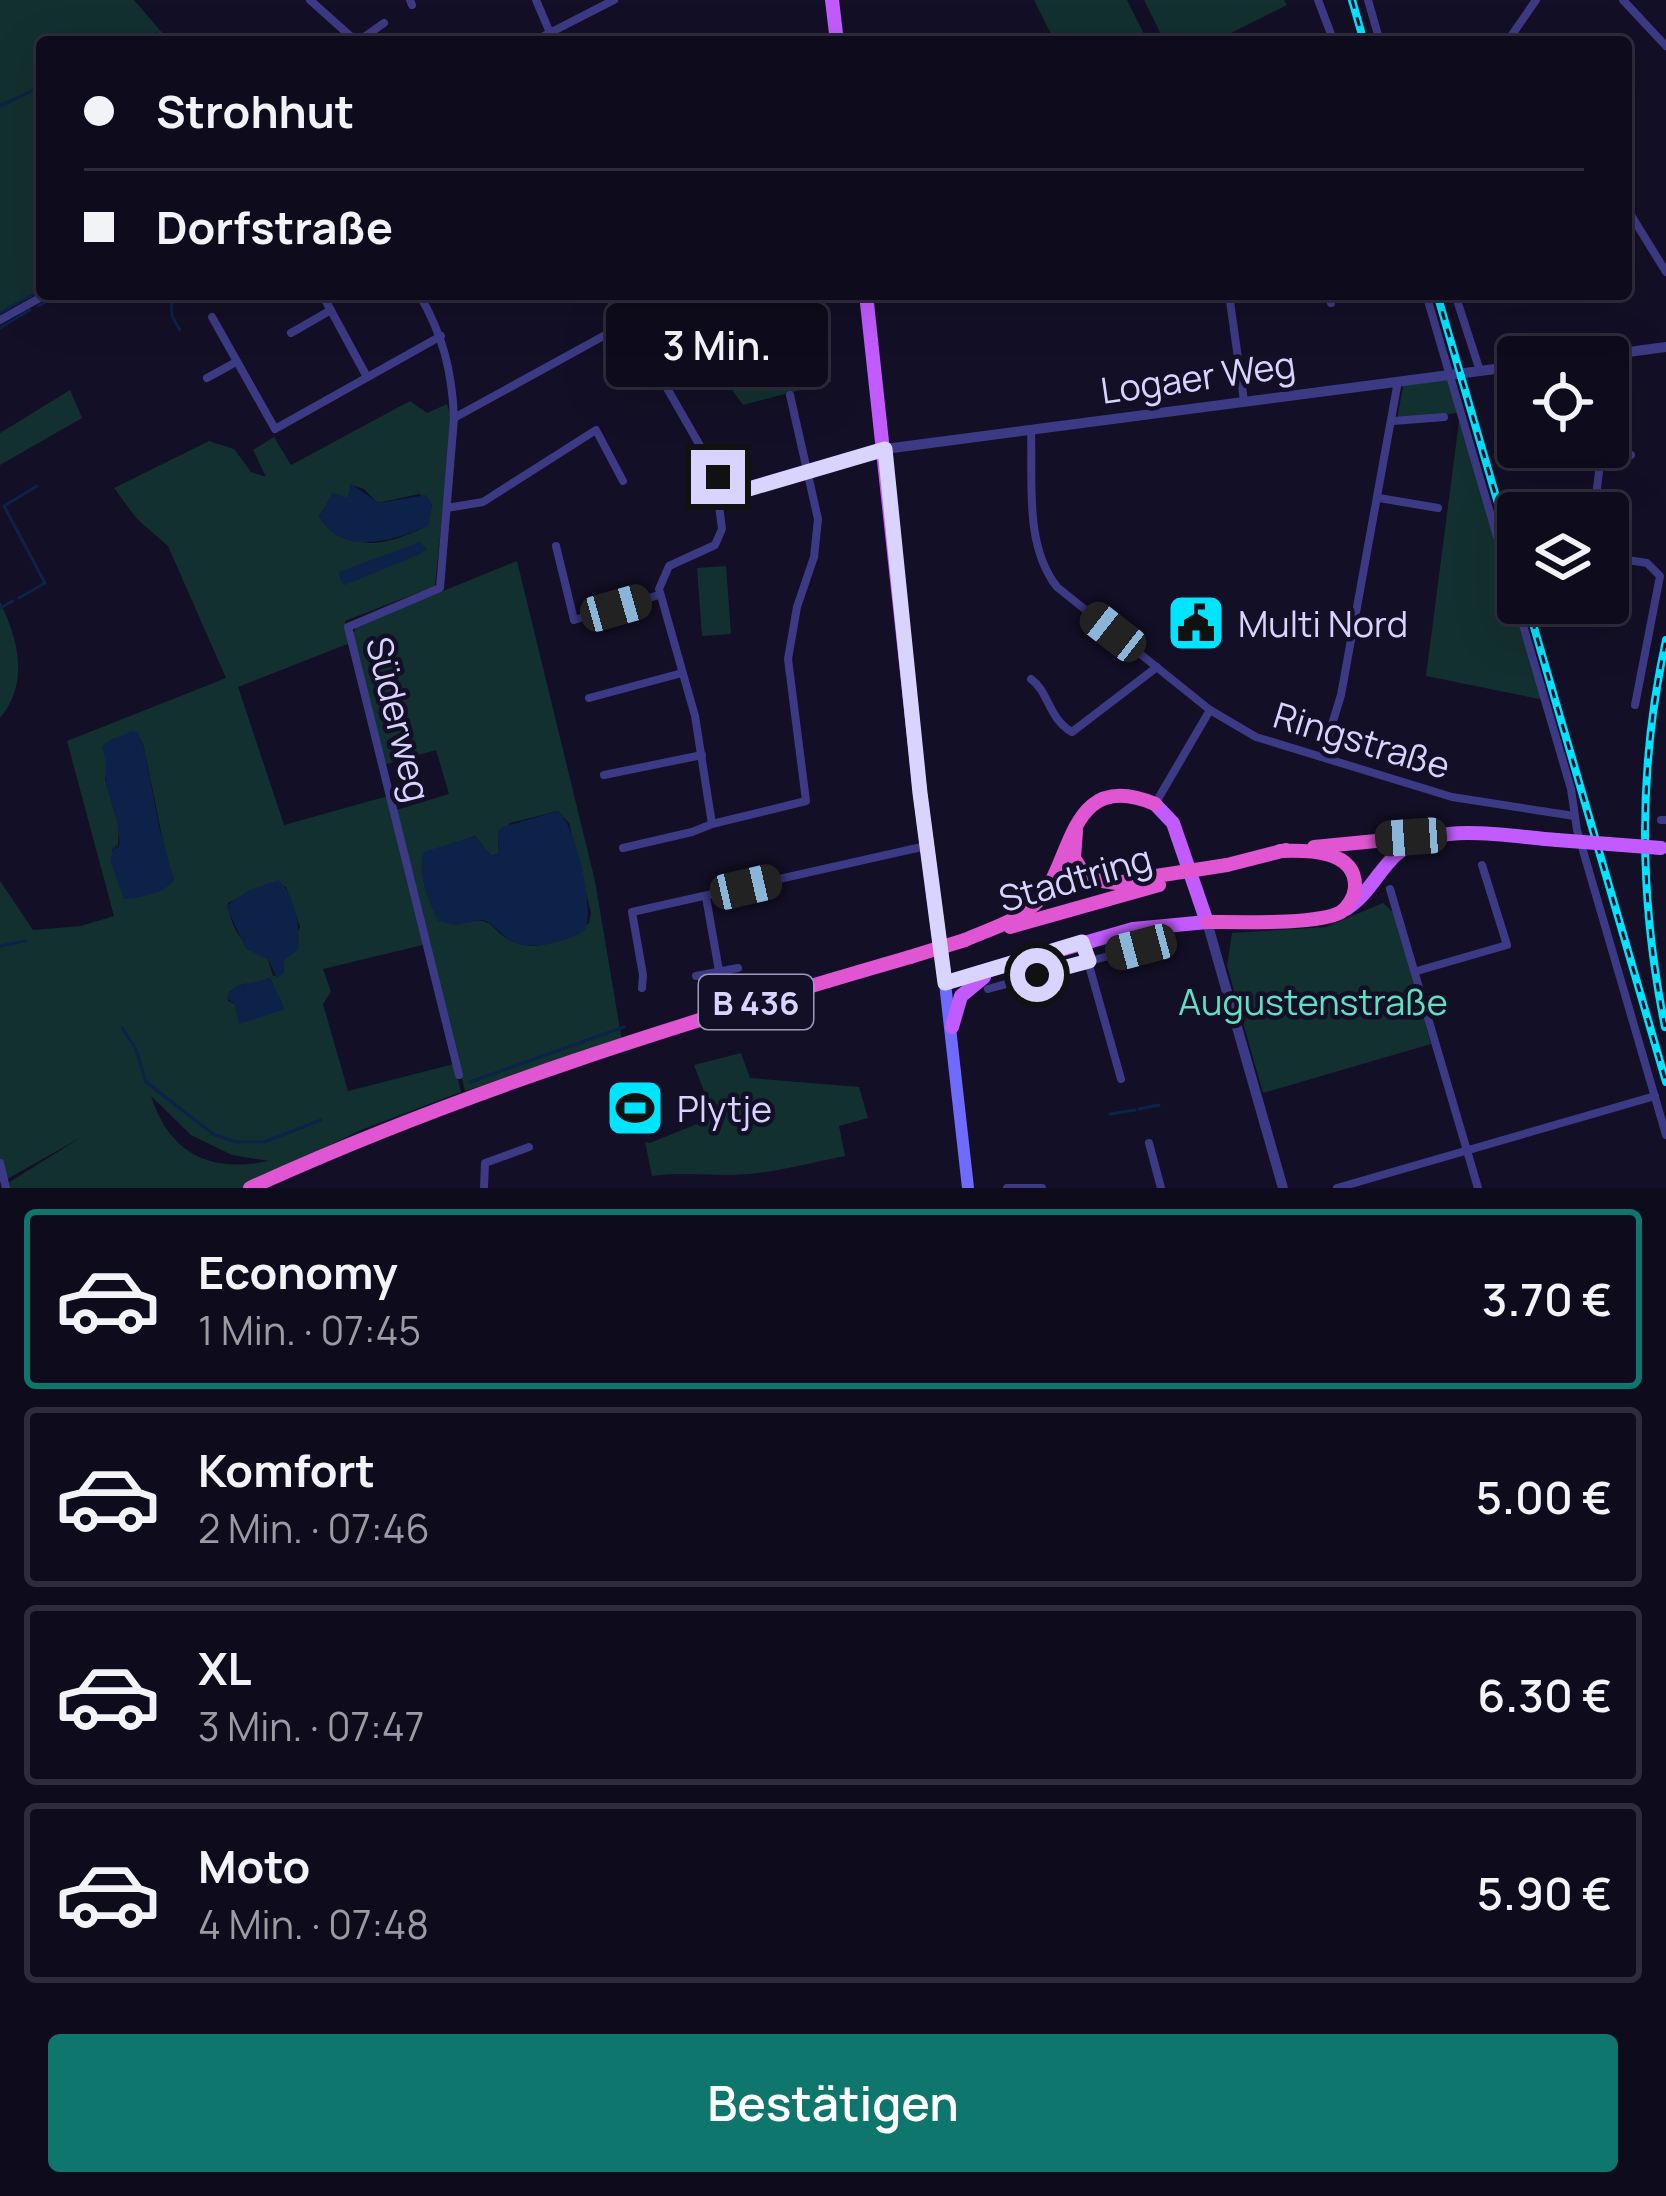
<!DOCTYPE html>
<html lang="de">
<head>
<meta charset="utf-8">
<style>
	body { margin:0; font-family:Manrope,sans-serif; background:#1c1929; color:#f1f3f6; height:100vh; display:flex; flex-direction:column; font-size:45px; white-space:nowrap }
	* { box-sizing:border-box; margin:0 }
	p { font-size:39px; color:#9b9ba3 }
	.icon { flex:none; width:66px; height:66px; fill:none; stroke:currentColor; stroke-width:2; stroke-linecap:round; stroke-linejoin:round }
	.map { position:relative; height:1188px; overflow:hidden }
	.panel { display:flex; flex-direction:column; background:#0e0b1c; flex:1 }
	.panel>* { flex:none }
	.hud { position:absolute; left:36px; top:36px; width:1596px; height:264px; border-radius:12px; box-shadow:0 12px 48px #0002,0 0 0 3px #2e2b3b; display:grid; align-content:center; height:264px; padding:0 48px; background:#0e0b1c }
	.controls { position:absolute; left:1497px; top:336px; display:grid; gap:24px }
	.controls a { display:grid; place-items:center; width:132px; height:132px; border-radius:12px; background:#0e0b1c; box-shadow:0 12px 48px #0002,0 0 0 3px #2e2b3b; font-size:60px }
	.end { position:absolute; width:54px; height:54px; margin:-27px; border:15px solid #d9d4ff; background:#111; box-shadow:0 0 0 6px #111 }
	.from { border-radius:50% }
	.bubble { position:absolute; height:84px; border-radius:12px; background:#0e0b1c; box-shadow:0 12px 48px #0002,0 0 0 3px #2e2b3b; font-size:39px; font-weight:600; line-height:84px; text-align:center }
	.car { position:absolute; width:36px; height:72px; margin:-36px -18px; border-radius:15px; box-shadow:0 0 9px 3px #0007; background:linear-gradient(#222 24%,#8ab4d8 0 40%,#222 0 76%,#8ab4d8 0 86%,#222 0) }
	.hud b { display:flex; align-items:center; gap:42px; height:114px; font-size:45px }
	.hud b+b { border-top:3px solid #2e2b3b }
	.hud i { width:30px; height:30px; background:#f1f3f6 }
	ul { padding:21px 0 0; list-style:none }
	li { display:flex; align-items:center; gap:36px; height:180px; margin:0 24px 18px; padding:0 24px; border:6px solid #2e2b3b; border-radius:12px }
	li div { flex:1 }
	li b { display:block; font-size:45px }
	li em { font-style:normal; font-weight:600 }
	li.current { border-color:#0f766e }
	li>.icon { width:108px; height:108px; stroke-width:1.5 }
	.cta { display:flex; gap:24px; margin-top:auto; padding:24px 48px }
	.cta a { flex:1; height:138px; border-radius:12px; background:#0f766e; color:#fff; font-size:48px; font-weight:600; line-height:138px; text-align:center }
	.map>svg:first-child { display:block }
	.green { fill:#12302f; fill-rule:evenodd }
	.water { fill:#0c2248 }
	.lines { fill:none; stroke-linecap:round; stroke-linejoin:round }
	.stream { stroke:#0c2248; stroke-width:3 }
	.minor { stroke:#3d3a85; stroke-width:8 }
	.tertiary { stroke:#3d3a85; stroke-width:10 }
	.secondary { stroke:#6f6bff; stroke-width:12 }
	.primary { stroke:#c25bff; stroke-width:14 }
	.trunk { stroke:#e055d1; stroke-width:14 }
	.rail-casing { stroke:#00e5ff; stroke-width:8 }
	.rail { stroke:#130f26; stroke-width:3; stroke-dasharray:9; stroke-linecap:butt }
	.primary-bridge { stroke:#c25bff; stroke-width:14 }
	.trunk-bridge { stroke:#e055d1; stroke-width:14 }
	.route { stroke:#d9d4ff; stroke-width:15 }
	.labels { text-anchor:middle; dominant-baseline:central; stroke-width:9; stroke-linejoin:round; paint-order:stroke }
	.shield { fill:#130f26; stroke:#9e99be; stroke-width:3 }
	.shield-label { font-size:33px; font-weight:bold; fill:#d9d4ff }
	.street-label { font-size:36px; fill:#d9d4ff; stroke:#130f26 }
	.poi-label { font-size:36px; fill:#d9d4ff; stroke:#130f26; text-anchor:start }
	.park-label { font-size:36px; fill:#5fe0c0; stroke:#130f26 }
</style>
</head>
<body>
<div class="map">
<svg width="1666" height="1188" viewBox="0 0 1666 1188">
	<rect width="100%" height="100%" fill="#130f26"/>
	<!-- green -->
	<g class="green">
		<path d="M0,0h134l36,42h-128v247l-42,23z"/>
		<path d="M1034,0h93l21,42h-93z"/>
		<path d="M1144,0h140l3,5 -74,37h-48z"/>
		<path d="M715,294h90l15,83 11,-1v6l-88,23 -10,-14 -6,-58z"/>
		<path d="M1449,378l8,35 -60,6 7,-38z"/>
		<path d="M70,390l12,28 -82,47v-32z"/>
		<path d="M410,401l17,12 20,-9 5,17 -17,165 -90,35 5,22 -112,44 46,138 104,-29 5,15 56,-17 -13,-44 -53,15 -31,-130 5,-9 160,-65 78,320 27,160 -157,50 -38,-147 -104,25 8,23 -8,12 25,87 106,-27 7,28 -100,38 -118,58h-243l80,-50 -80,45v-302l33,49 48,-4 33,-10 -47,-175 159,-63 -58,-132 -31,-27 -23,-31 95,-47 25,8 17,23 15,5 -13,-27 21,-13 17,28zM351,485l13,4 14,14 41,-9 13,11 -5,21c-44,21 -71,27 -108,-9l14,-24 15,5zM121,737l22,6 21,103 -18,47 -21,6 -13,-49 6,-5 1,-19 -14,-47 8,-40zM558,811l11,12 22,90 -2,10c-20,14 -47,29 -73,20 -29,-11 -17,-31 -61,-18l-31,-72 51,-17 16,20 8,-3 -1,-15 12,-15zM274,882l12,5 14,40 -17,34 1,12 -11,3 -5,-17c-25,-14 -37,-28 -40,-56zM270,978l14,31 -45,14 -4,-19 -7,-3 1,-9 14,-8 8,2zM151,1096l40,39 41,20 37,6c-60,12 -99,-7 -118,-65z"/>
		<path d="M1460,414l84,286 -118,-24z"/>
		<path d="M726,566l5,68 -29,2 -5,-68z"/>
		<path d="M0,602c18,38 30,80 0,116z"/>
		<path d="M1383,903l10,9 38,132 -168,49 -36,-127 5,-33 94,-6z"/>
		<path d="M741,1053l9,25 109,9 9,31 -29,8 6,30c-31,6 -64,15 -96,18 -33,3 -64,-3 -97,2l-7,-34 5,1 64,-26 -20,-52z"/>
	</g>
	<!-- water -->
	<g class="water">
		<path d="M351,484l28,19 47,-8 6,10 -4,21c-35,15 -86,31 -109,-9l14,-24 15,5z"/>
		<path d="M420,542l7,7 -7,5 -75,31 -4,-3 -2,-10z"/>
		<path d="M132,731l5,1 6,11 16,83 15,54c-8,13 -35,18 -50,19l-13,-36 1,-12 7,-6c2,-22 -8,-38 -12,-58 -3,-15 1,-25 -5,-39l3,-5z"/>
		<path d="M558,811c18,15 37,98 27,119 -17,11 -49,20 -69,13 -13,-4 -19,-18 -33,-23l-28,5 -17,-4c-9,-19 -22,-49 -14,-69l51,-16 16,20 8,-3 -1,-22 4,-4z"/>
		<path d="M278,880c17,14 23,48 20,70l-15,11 1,12 -7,5 -9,-19 -22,-10 -20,-43 22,-15z"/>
		<path d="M270,978l15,31 -46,15 -4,-20 -8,-6c6,-18 28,-13 43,-20z"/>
	</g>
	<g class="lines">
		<!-- stream -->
		<g class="stream">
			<path d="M137,42l20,-9"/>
			<path d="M0,106l42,-20"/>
			<path d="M171,294l1,22 8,14"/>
			<path d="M38,306l22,-12"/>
			<path d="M0,313l42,-23"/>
			<path d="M0,328l30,-18"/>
			<path d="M19,598l26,-15 -41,-77 33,-20"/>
			<path d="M0,608l13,-7"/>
			<path d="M0,946l25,-5"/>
			<path d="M122,1028l14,21 10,33 67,52 23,8h28l57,-22"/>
			<path d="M470,1082l154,-55"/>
			<path d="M1139,1109l20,-4"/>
			<path d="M1110,1114l25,-4"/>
		</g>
		<!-- minor -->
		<g class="minor">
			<path d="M310,0l47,42 27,-19"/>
			<path d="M410,0l2,5"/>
			<path d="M536,0l18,42"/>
			<path d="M1318,0l16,42"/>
			<path d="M1368,0l12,42"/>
			<path d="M1623,0l43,46"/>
			<path d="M532,42l82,-42"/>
			<path d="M1507,42l29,-42"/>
			<path d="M1626,207l40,65"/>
			<path d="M322,294l45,83"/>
			<path d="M419,294c24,41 33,77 35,124l-14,170 -92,39 111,448"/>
			<path d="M605,294l24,28 89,155 13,13 11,1 143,-41"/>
			<path d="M1229,294l15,107"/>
			<path d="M1329,294l2,9"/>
			<path d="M1426,294l145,495 6,41 89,305"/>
			<path d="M1455,294l25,77"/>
			<path d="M212,317l63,112 166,-93"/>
			<path d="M0,320l47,-26"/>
			<path d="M291,333l40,-23"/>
			<path d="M1608,364v20"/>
			<path d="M207,378l29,-16"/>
			<path d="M454,418l175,-96"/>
			<path d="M1393,421l51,-4"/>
			<path d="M1031,430c2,51 -7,115 26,157l153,123 46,27 196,60 122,19"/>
			<path d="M1601,458l30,-3"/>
			<path d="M1379,498l59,10"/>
			<path d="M447,508l36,-6 113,-72 27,51"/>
			<path d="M1594,513l8,-66"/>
			<path d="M556,546l18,74 85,-25"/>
			<path d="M1608,557l39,6 13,13 -25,129"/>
			<path d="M1031,679c18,13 17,39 41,53l85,-65"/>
			<path d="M589,698l93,-25"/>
			<path d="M1322,757l19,-62 57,-314"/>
			<path d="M604,775l98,-20"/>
			<path d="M1155,804l55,-94"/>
			<path d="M1661,820h5"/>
			<path d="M712,824l94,-23 -18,-142 9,-52 17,-50 4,-38 -28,-124"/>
			<path d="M623,848l69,-16 20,-8 -17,-108 -36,-127 10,-23 46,-21 7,-16 -4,-31 13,-8"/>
			<path d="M1390,889l88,299"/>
			<path d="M706,897l13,74"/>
			<path d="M1083,944l38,135"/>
			<path d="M1417,971l90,-26 -25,-80"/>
			<path d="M696,976l42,-8"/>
			<path d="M642,988l1,-13 -11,-63 294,-66"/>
			<path d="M988,989l153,-42"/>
			<path d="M1149,1143l12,45"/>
			<path d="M0,1163l6,25"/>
			<path d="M484,1188l1,-25 44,-16"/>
			<path d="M1007,1188h35"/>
			<path d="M1337,1188l318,-92"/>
		</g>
		<!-- tertiary -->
		<g class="tertiary">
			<path d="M1591,357l75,-10"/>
			<path d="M885,449l633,-83"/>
			<path d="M1207,922l76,266"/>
		</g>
		<!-- secondary -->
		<path class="secondary" d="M945,983l23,205"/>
		<!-- primary -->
		<g class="primary">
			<path d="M832,0l5,42"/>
			<path d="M866,294l54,499 25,190 188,-54 74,-7 -34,-99 -18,-19"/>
			<path d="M1346,909c23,-14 32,-39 52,-56 41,-33 111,-16 159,-13"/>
			<path d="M952,1027l9,-31 23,-19"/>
		</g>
		<!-- trunk -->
		<g class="trunk">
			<path d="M1076,831l-2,27 13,21 30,4 39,-7"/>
			<path d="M1314,847l124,-12"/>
			<path d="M1227,865l59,-15"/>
			<path d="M1207,922c28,0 112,3 134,-10 7,-5 13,-15 14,-24 2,-39 -49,-38 -75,-37"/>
			<path d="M1010,927l149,-42"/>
			<path d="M965,940c25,-11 57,-20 75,-41 34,-41 29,-131 115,-95"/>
			<path d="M250,1188c212,-97 435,-166 660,-231"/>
		</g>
		<defs>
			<g id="rail">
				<path d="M1352,0l12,42"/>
				<path d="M1437,294l81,278"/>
				<path d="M1527,603l139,479"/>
				<path d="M1665,1027c-26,-128 -27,-260 1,-387"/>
			</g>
		</defs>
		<!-- rail casing -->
		<use href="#rail" class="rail-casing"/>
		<!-- rail -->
		<use href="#rail" class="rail"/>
		<!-- primary-bridge -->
		<path class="primary-bridge" d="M1557,840l104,8"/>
		<!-- trunk-bridge -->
		<g class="trunk-bridge">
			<path d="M1156,876l71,-11"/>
			<path d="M910,957l55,-17"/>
		</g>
	</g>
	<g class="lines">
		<!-- route -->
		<path class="route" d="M718,477l13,13 11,1 143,-42 35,344 25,190 137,-41 7,19 -52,14"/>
	</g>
	<!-- icons -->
	<defs>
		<symbol id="civic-square" viewBox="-11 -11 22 22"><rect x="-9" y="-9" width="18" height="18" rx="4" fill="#00e5ff" stroke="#130f26"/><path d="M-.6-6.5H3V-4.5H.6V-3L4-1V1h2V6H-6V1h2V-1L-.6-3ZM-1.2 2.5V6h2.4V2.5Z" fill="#111"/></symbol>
		<symbol id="stadium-square" viewBox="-11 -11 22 22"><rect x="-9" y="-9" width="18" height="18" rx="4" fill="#00e5ff" stroke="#130f26"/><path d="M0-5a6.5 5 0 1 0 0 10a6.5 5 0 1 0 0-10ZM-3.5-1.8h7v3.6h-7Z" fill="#111"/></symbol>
	</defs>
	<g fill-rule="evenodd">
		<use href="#civic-square" x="1163" y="590" width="66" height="66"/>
		<use href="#stadium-square" x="602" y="1075" width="66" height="66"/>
	</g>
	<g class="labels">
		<!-- shield labels -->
		<rect class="shield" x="699" y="975" width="114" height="54" rx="9"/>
		<g class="shield-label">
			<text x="756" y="1002">B 436</text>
		</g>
		<!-- street labels -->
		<g class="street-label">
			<text transform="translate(1198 377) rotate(-8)">Logaer Weg</text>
			<text transform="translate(399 719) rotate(76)">Süderweg</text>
			<text transform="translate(1362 740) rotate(17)">Ringstraße</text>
			<text transform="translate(1075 878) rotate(-16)">Stadtring</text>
		</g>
		<!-- poi labels -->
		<g class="poi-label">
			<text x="1238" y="623">Multi Nord</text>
			<text x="677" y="1108">Plytje</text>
		</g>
		<!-- park labels -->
		<g class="park-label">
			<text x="1313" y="1001">Augustenstraße</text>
		</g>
	</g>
</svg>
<div class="controls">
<a><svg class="icon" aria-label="locate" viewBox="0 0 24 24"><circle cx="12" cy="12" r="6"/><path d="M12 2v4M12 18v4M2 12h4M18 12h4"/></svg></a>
<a><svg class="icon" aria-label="layers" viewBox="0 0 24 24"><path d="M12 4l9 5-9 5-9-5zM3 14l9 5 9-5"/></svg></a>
</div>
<i class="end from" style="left:1037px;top:975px"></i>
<i class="end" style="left:718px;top:477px"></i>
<div class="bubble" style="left:606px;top:303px;width:222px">3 Min.</div>
<i class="car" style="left:616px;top:608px;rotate:74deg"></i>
<i class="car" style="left:1113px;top:632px;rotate:308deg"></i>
<i class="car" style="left:1411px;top:837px;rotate:266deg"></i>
<i class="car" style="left:746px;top:887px;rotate:77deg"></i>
<i class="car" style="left:1141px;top:947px;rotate:255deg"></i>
<div class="hud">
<b><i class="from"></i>Strohhut</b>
<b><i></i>Dorfstraße</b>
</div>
</div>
<section class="panel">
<ul>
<li class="current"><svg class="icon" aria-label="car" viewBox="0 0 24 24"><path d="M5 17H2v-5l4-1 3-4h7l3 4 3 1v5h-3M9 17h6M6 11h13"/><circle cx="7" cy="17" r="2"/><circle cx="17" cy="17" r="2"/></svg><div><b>Economy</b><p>1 Min. · 07:45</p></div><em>3.70 €</em></li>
<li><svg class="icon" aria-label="car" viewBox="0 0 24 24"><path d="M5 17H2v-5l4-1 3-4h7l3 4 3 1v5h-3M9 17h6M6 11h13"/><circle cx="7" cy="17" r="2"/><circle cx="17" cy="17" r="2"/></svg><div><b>Komfort</b><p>2 Min. · 07:46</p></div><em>5.00 €</em></li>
<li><svg class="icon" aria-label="car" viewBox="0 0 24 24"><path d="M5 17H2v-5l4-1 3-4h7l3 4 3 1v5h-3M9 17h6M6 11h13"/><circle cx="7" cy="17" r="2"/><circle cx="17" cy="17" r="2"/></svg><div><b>XL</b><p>3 Min. · 07:47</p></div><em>6.30 €</em></li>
<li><svg class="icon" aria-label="car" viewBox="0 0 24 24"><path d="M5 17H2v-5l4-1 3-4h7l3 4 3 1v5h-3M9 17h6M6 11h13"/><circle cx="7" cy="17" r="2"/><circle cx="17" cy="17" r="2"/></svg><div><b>Moto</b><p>4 Min. · 07:48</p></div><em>5.90 €</em></li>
</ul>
<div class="cta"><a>Bestätigen</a></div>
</section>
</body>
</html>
